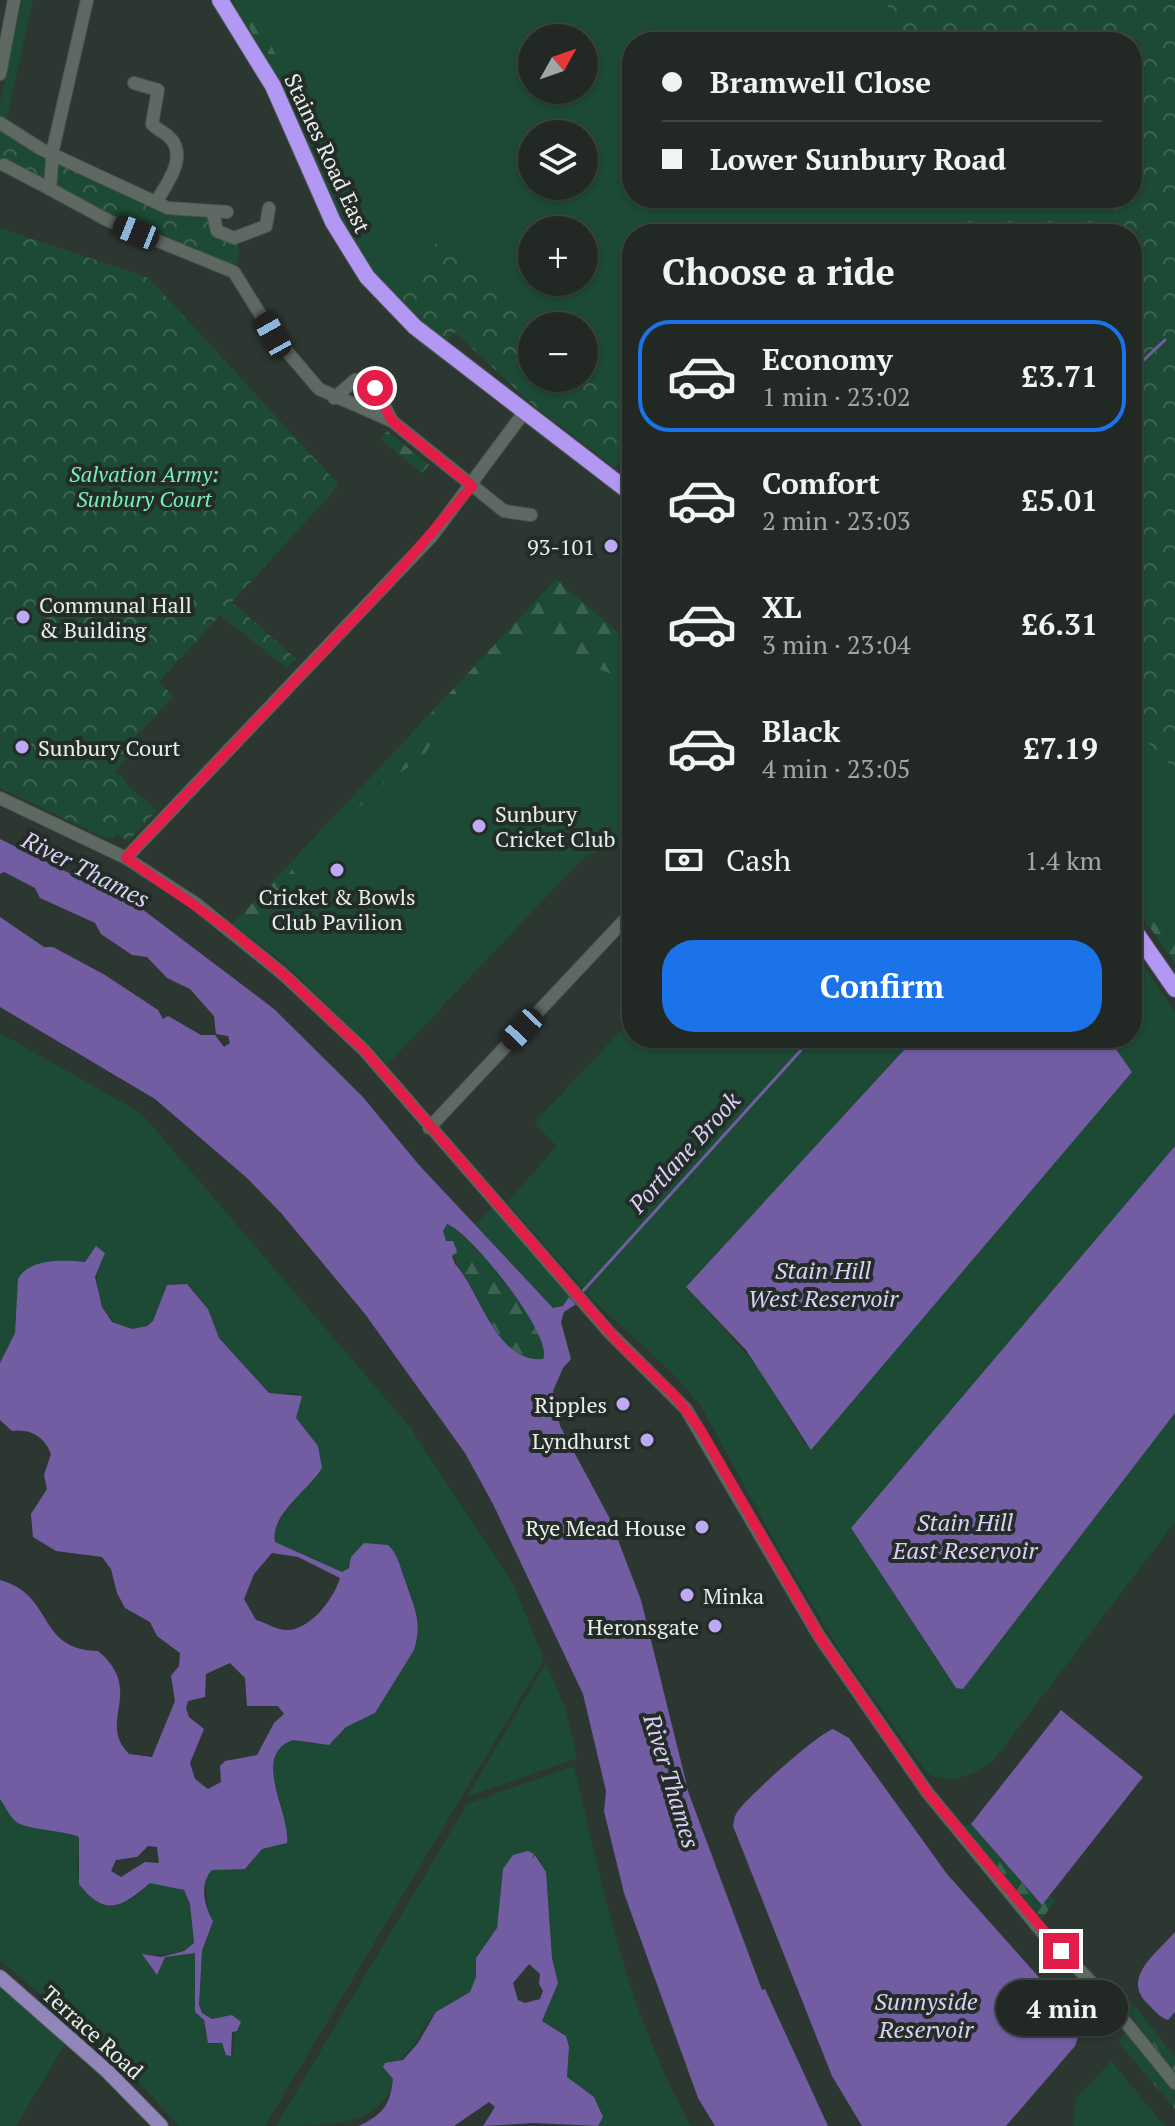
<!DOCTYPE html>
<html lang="en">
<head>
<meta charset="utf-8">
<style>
	body { margin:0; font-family:"PT Serif",serif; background:#2e3532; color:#f1f3f6; height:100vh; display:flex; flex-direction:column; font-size:30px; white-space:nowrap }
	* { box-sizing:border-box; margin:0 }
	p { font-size:26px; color:#a2a6a7 }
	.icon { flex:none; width:44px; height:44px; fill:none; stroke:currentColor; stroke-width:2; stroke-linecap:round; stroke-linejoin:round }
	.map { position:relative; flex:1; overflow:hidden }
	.sheet { position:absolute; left:622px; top:224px; width:520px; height:824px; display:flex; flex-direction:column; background:#222925; border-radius:32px; box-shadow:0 2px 6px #0004,0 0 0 2px #3f4542 }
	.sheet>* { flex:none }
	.banner { position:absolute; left:622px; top:32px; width:520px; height:176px; border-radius:32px; box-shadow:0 2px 6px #0004,0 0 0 2px #3f4542; display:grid; align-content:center; height:176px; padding:0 40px; background:#222925 }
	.needle { width:52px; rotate:50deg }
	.tools { position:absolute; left:518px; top:24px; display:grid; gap:16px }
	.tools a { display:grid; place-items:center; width:80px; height:80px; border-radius:50%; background:#222925; box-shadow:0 2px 6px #0004,0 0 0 2px #3f4542; font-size:40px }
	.end { position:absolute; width:36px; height:36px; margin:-18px; border:10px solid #e11d48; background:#fff; box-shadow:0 0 0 4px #fff }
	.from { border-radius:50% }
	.bubble { position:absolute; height:56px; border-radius:28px; background:#222925; box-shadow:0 2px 6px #0004,0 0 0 2px #3f4542; font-size:26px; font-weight:800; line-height:56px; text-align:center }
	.car { position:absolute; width:24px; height:48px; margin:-24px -12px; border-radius:10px; box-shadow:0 0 6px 2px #0007; background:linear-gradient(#222 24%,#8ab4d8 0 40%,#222 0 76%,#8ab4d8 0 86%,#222 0) }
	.banner b { display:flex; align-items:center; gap:28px; height:76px; font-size:30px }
	.banner b+b { border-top:2px solid #3f4542 }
	.banner i { width:20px; height:20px; background:#f1f3f6 }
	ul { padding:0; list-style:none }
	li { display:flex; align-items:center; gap:24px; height:112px; margin:0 16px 12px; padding:0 24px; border:4px solid transparent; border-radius:32px }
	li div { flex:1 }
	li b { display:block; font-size:30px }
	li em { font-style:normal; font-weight:800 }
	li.current { border-color:#1a73e8 }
	li>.icon { width:72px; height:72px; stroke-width:1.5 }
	h2 { padding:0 40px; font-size:36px; line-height:96px }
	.pay { display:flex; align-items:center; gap:20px; height:88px; padding:0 40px; font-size:30px }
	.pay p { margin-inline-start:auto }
	.cta { display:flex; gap:16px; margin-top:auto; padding:16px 40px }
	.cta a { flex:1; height:92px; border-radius:32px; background:#1a73e8; color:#fff; font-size:32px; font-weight:800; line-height:92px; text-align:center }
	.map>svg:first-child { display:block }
	.grass { fill:#1c4a34; fill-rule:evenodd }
	.forest { fill:url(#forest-firs) }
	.park { fill:url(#park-crowns) }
	.water { fill:#725da3; fill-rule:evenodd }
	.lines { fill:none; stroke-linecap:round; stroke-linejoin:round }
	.stream { stroke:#725da3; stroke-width:3 }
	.minor-casing { stroke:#4c5450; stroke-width:14 }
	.major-casing { stroke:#4c5450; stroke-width:16 }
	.highway-casing { stroke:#4c5450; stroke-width:18 }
	.minor { stroke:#5f6963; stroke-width:12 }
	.major { stroke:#9185b9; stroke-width:14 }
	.highway { stroke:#b297f3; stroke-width:16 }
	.route { stroke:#e11d48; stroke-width:10 }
	.poi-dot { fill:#bea9f5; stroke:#232c27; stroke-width:3 }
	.labels { text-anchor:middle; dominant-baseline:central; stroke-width:8; stroke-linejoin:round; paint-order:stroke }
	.street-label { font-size:22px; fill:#e8eeeb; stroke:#232c27 }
	.park-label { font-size:22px; font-style:italic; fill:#76f0b5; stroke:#232c27 }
	.poi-label { font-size:22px; fill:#e8eeeb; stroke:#232c27; text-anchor:end }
	.water-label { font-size:24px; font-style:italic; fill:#d9cff7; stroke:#232c27 }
</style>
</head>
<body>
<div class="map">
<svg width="1175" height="2126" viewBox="0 0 1175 2126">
	<defs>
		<pattern id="forest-firs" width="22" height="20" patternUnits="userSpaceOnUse" patternTransform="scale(2)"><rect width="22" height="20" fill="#1c4a34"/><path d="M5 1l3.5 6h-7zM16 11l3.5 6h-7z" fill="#3d6452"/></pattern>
		<pattern id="park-crowns" width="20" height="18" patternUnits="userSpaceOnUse" patternTransform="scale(2)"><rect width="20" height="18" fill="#1c4a34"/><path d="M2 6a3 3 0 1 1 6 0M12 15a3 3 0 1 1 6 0" fill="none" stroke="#3d6452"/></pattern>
	</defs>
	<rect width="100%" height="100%" fill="#2d3731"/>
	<!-- grass -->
	<g class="grass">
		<path d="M22,0h11l-27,121 47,28 -53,-26v-21z"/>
		<path d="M245,0h930v320l-43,-86h-500v167l-48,-42v-33h-38l-101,-92 -60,65 -18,-22 -135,-262zM532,38h52v52h-52zM632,42h500v156h-500zM532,134h52v52h-52zM532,230h52v52h-52z"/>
		<path d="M1132,570l43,43v328l-43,-58z"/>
		<path d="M556,579l76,66v198l-32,7 -17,8 -195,206 -104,-101 -51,-39z"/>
		<path d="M1132,950l43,61v135l-324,382 95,146 17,15 212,-276v109l-181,238c-21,15 -40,26 -66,14l-86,-120 -65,-108 -76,-140 -28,-32 -80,-74 -86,-98 50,-56 -23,-23 98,-104v19h283l-229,249 75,83 44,75 327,-373 -24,-34h24z"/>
		<path d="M0,1033l141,80 269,314 103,157 31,75 -279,467h-86l-57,-62 -122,-104v-161l16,23 63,15 -2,39 37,30 21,-8 15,-15 34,7 6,14 4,40c-18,13 -32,10 -52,10l15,21 8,-18 30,-4 2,62 7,5v11l7,13 11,-1 2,7 9,4 1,-20 -9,-17 -13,2 -10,-6 -3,-8 3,-54 7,-14 -3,-59 6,-8 35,-2 15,-19 25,-6c4,-29 -36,-88 6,-103l19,4 21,-2 13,-15 29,-14 39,-63c11,-35 -6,-60 -17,-93l-46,8 -9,7 -67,-30c-4,-22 31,-54 45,-70l-24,-54 3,-25h-30l-50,-55 -11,-29 -15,-20 -11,-6 -14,2 -15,36c-39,29 -70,-32 -49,-63l-36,5 -53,69 -15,31z"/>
		<path d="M493,1207l77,90 -7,9 -9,3 -79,-85z"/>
		<path d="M546,1663l19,44 12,51 -110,39z"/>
		<path d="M574,1766c29,124 54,248 117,360h-93l3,-7 -7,-22 -27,-20 2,-30 -6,-14 -21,-12 16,-38 -6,-25 -11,-97 -5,-5 -3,5 -3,-1 4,-5 -31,14 -6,59 -21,30v19l-6,15c-13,11 -31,15 -42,30 -16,23 -16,33 -43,47l8,10c-7,47 -67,47 -117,47l191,-322z"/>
		<path d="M0,1988l65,56 -49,82h-16z"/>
		<path d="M1111,2061l54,65h-92l3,-27z"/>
	</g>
	<!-- forest -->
	<g class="forest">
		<path d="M232,0h12l5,6 41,74 45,71 5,9 -4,9 3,10 -9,3 -60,-121z"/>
		<path d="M387,431l42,34 -7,8 -42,-34z"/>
		<path d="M556,579l76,66v38l-33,-14h-17l-28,-28 -6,-11 -12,1 -68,64 -49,66 -30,18 -47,45 -7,-8z"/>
		<path d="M130,738l8,8 -3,13 -12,2 -8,11 9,6 8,18 -10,7 -33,-54z"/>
		<path d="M289,864l10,16 -52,55 -14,-11z"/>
		<path d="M1132,883l43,58v22l-43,-61z"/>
		<path d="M447,1224c23,8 108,113 96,135 -39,5 -60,-52 -75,-78 -10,-17 -19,-30 -25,-50z"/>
		<path d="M971,1824l70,80 8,-8 6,5 -13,18 -82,-92z"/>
		<path d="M1117,1984l58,73v15l-64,-82z"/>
		<path d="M1130,2027l45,56v26l-56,-66z"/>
	</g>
	<!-- park -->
	<g class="park">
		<path d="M886,0h289v770l-43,-44v-492h-185l-10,-36h195v-156h-235z"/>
		<path d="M0,123l168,85 45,5v11l21,14 6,12 -6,22 -234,-107z"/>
		<path d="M0,228l149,50 190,207 -107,117 64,57 -9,9 -67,-53 -61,67 15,14 -68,72 51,42 -29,31 -12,-7 -2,4 -11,-1 -103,-49z"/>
		<path d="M445,234l101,92h-14v52h52v-19l48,42v49l-17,18 -82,-63 -78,-73 -15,15 -55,-48z"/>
	</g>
	<!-- water -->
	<g class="water">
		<path d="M0,839l142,70 132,100 88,87 57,69 134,143 10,-2 6,-9 7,7 -12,8 -3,10 10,37 -8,9 -10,23 7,35 50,93 31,81 48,194 73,196 3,-1 63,137h-113l-17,-28 -74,-205 -20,-82 2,-20 -23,-97 -90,-190 -28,-51 -100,-139 -84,-101 -34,-35 -92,-79 -155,-92v-90l44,30h9l52,28 53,35 5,9 5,-3 33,19h14l9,12 6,-4 -2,-7 -12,-2 -2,-18 -24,-27 -23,-11 -20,-21 -15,-2 -31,-21 -6,-11 -55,-25 -5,-10 -31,-16 -4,2zM447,1224c23,7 108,114 96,135 -47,5 -64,-70 -88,-95l-3,-8 5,-5 -4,-10h-7l-3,-10z"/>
		<path d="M915,1038h193l24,34 -321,378 -65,-100 -60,-63z"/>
		<path d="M1175,1146v267l-212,276 -7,-1 -105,-160z"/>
		<path d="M96,1246l9,7 -10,24 7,30 10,15 20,7 15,-3 6,-5 14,-36 20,-1 21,25 11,29 50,55 33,3 -6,22 22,28 4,22c-13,22 -52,46 -47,74l67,30 7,-4 2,-11 13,-14 24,2c10,9 12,22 17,35 9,27 18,42 9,70l-39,63 -29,14 -17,18 -36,-5c-43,15 -2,74 -6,103l-25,6 -17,20 -33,1c-13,14 -8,36 1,51l-11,30 -3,54 3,8 10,6 20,-4 9,7 -4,9 -5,1 -1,24 -5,-1 -4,-12h-14l-4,-23 -9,-8v-59l-30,4 -8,18 -15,-21 19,3 23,-6 10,-8 -4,-39 -6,-14 -34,-7c-27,23 -44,36 -71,1v-47c-16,-7 -54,-7 -64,-16 -6,-6 -10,-15 -15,-22v-219c55,15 36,70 98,71 48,40 -2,70 31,103l23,3 23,-56 -4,-25 8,-10 1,-13 -23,-17 -7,-14 -25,-14 -8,-15 -6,-24 -9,-12 -46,-6 -23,-14 -2,-23 16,-25 -3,-14 7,-21c-6,-17 -21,-26 -39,-23l-12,-11v-57l15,-30 3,-54c11,-21 46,-19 67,-17zM272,1553l26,4 42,21c-6,21 -30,52 -53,52 -11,0 -20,-7 -31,-10l-12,-21 10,-25zM230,1663l15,15 2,28h31l6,8 -10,9 -17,32 -32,6 -5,5 1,16 -13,7 -13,-10 -5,-16 14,-34 -15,-12 -3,-9 2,-7 17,-4 1,-23zM148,1846l9,1 2,16 -14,-1 -24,15 -10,-6 5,-11 21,-3z"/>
		<path d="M1061,1710l82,67 -101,128 -71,-81z"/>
		<path d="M833,1729l16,9 98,136 130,146 3,11 -5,15 -69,80h-144l-30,-50 -99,-250c1,-4 1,-8 3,-12 7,-14 83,-81 97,-85z"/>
		<path d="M528,1851l6,3 -3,6 4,-5 11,17 6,86 6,25 -16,38 24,15 3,11 -2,30 27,20 9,20 -5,9 -65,-3 -50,3 12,-19 -6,-5 -35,24h-95c24,-12 31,-20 34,-47l-10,-12 2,-4 18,-3 15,-17 18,-31 34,-20 6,-15v-19l21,-30 6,-59 10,-14zM529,1964l11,10 -1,10 4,7 -3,8 -15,4 -7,-3 -5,-17z"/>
		<path d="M1175,1932v80l-7,8c-9,-3 -13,-9 -20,-16 -27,-26 8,-50 27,-72z"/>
	</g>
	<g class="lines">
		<!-- stream -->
		<g class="stream">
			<path d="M1132,371l33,-31"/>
			<path d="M583,1291l229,-253"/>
		</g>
		<defs>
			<g id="minor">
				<path d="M87,0l-34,149 -3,40 59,32 125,51 39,63 46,54 73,32 112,90 27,4"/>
				<path d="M0,74l14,-74"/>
				<path d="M134,83l24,7 -6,34c5,6 11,7 16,12 22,19 -2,49 -12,66"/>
				<path d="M0,123l41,26 127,59 59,4"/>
				<path d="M4,165l46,24"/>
				<path d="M213,213l4,18 17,7 32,-12 3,-18"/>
				<path d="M334,398l21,-18 12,-1 8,9 17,33"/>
				<path d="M632,558v20"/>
				<path d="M0,798l126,60 69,45 88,71 81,76 244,281 78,78 133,227 108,156 114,139 60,61 74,91"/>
				<path d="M126,858l306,-322 93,-125"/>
				<path d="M429,1128l203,-216"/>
			</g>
			<path id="major" d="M0,1977l107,94 54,55"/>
			<g id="highway">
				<path d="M220,0l53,86 60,136 34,55 48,50 217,167"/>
				<path d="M1132,927l43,62"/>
			</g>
		</defs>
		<!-- minor casing -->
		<use href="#minor" class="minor-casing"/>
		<!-- major casing -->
		<use href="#major" class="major-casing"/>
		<!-- highway casing -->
		<use href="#highway" class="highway-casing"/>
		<!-- minor -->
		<use href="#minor" class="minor"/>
		<!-- major -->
		<use href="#major" class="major"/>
		<!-- highway -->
		<use href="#highway" class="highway"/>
	</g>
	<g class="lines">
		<!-- route -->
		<path class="route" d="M375,388l17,33 80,65 -83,96 -263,276 104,72 53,44 81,76 257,295 54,51 25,33 119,207 108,156 134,159"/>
	</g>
	<!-- markers -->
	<g class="poi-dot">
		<circle cx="611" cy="546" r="8"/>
		<circle cx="23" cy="617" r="8"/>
		<circle cx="22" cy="747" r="8"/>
		<circle cx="479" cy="826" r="8"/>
		<circle cx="337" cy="870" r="8"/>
		<circle cx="623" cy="1404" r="8"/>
		<circle cx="647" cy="1440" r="8"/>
		<circle cx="702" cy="1527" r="8"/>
		<circle cx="687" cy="1595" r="8"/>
		<circle cx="715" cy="1626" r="8"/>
	</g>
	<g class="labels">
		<!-- street labels -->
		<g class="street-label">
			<text transform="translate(328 153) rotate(65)">Staines Road East</text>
			<text transform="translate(93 2032) rotate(42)">Terrace Road</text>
		</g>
		<!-- park labels -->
		<g class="park-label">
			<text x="144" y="473">Salvation Army:<tspan x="144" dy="25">Sunbury Court</tspan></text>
		</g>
		<!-- poi labels -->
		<g class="poi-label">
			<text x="595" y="546">93-101</text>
			<text x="39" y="604" text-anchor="start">Communal Hall<tspan x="39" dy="25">&amp; Building</tspan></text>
			<text x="38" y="747" text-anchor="start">Sunbury Court</text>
			<text x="495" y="813" text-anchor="start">Sunbury<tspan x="495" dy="25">Cricket Club</tspan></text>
			<text x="337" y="896" text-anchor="middle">Cricket &amp; Bowls<tspan x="337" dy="25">Club Pavilion</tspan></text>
			<text x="607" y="1404">Ripples</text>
			<text x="631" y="1440">Lyndhurst</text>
			<text x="686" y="1527">Rye Mead House</text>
			<text x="703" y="1595" text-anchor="start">Minka</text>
			<text x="699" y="1626">Heronsgate</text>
		</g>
		<!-- water labels -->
		<g class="water-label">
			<text transform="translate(86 869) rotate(27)">River Thames</text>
			<text transform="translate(684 1152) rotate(-48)">Portlane Brook</text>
			<text x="823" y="1270">Stain Hill<tspan x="823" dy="28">West Reservoir</tspan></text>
			<text x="965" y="1522">Stain Hill<tspan x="965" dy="28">East Reservoir</tspan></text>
			<text transform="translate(672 1781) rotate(73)">River Thames</text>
			<text x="926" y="2001">Sunnyside<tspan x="926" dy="28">Reservoir</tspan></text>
		</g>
	</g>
</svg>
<div class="tools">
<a><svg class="needle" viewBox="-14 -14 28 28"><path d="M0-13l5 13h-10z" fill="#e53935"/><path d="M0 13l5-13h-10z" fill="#a2a6a7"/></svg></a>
<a><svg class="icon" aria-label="layers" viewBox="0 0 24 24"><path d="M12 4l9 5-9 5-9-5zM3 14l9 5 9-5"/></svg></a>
<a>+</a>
<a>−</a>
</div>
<i class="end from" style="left:375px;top:388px"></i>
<i class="end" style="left:1061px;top:1951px"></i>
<div class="bubble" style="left:996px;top:1980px;width:132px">4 min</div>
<i class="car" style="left:136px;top:232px;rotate:292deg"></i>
<i class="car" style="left:273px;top:335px;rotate:331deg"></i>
<i class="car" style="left:522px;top:1029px;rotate:223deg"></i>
<div class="banner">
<b><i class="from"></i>Bramwell Close</b>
<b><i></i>Lower Sunbury Road</b>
</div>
<section class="sheet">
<h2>Choose a ride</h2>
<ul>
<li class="current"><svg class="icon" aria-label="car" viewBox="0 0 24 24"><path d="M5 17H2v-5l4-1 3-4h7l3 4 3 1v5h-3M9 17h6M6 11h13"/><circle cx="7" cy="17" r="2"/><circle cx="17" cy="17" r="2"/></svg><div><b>Economy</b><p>1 min · 23:02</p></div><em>£3.71</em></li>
<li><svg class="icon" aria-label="car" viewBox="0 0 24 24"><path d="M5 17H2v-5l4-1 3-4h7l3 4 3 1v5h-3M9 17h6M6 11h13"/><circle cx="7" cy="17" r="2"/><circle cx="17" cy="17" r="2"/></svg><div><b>Comfort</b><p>2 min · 23:03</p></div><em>£5.01</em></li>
<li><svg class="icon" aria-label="car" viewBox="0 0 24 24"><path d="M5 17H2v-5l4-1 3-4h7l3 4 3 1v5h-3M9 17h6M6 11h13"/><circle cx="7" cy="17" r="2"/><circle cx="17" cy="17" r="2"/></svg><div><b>XL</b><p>3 min · 23:04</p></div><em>£6.31</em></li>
<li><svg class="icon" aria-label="car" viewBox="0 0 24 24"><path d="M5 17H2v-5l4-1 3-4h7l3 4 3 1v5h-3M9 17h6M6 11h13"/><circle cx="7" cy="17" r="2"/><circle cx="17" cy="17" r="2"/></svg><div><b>Black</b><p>4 min · 23:05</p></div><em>£7.19</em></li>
</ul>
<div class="pay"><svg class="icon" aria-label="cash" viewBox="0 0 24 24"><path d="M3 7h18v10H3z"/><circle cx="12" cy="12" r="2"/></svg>Cash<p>1.4 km</p></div>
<div class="cta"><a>Confirm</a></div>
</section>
</div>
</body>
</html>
